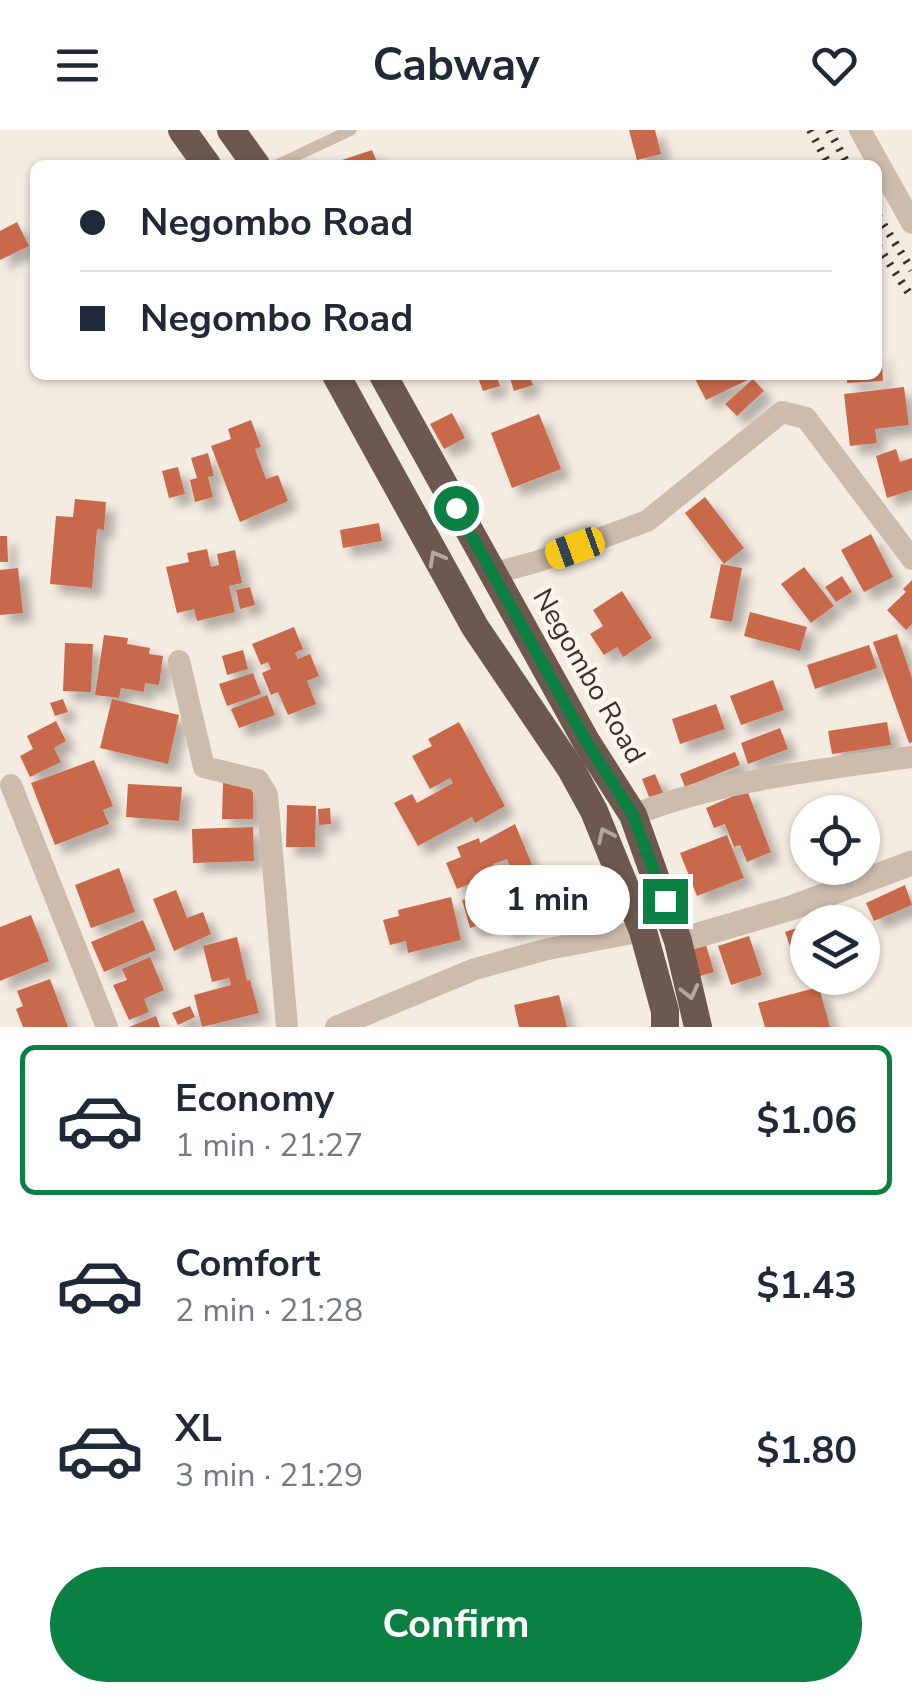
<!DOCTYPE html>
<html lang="en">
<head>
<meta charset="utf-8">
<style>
	body { margin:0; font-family:"Nunito Sans",sans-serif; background:#f6f6f7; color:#1f2937; height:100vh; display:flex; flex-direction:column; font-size:38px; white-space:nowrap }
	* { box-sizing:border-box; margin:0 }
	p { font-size:32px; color:#747a83 }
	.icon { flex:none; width:55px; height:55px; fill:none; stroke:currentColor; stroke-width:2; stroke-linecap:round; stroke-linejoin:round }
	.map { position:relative; height:897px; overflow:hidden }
	.sheet { display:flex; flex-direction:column; background:#fff; flex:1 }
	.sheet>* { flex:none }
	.guide { position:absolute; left:30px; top:30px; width:852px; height:220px; border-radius:15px; box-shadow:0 2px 8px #0004; display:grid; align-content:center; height:220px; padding:0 50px; background:#fff }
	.buttons { position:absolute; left:790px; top:665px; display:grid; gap:20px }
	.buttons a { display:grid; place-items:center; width:90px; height:90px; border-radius:50%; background:#fff; box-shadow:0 2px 8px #0004; font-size:50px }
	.end { position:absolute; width:45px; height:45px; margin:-22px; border:12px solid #0b8043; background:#fff; box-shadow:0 0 0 5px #fff }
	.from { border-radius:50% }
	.bubble { position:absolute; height:70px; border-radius:35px; background:#fff; box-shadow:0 2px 8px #0004; font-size:32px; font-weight:700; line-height:70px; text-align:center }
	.car { position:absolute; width:30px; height:60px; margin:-30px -15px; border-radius:12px; box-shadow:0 0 8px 2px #0007; background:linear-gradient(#f5c518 24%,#345 0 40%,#f5c518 0 76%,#345 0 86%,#f5c518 0) }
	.guide b { display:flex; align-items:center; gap:35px; height:95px; font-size:38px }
	.guide b+b { border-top:2px solid #e0e1e3 }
	.guide i { width:25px; height:25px; background:#1f2937 }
	ul { padding:18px 0 0; list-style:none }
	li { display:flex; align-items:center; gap:30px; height:150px; margin:0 20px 15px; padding:0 30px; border:5px solid transparent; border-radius:15px }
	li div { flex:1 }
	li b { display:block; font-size:38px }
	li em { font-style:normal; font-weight:700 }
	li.selected { border-color:#0b8043 }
	li>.icon { width:90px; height:90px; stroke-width:1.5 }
	.cta { display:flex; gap:20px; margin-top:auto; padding:20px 50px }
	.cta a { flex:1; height:115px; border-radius:60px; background:#0b8043; color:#fff; font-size:40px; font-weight:700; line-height:115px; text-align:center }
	header { display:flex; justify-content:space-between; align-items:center; height:130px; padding:0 50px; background:#fff; font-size:45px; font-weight:700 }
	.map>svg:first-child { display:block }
	.building { fill:#c8694b; filter:url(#shadow) }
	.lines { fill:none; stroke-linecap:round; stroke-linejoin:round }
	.service { stroke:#cdbbac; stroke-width:11 }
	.minor { stroke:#cdbbac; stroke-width:22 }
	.tertiary { stroke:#cdbbac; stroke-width:25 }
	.trunk { stroke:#6c584f; stroke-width:28 }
	.rail { stroke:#3b302b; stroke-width:8; stroke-dasharray:2.5 8; stroke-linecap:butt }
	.oneway { stroke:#b4a69e }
	.route { stroke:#0b8043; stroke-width:12 }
	.labels { text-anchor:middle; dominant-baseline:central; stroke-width:9; stroke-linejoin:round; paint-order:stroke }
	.street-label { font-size:28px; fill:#3b302b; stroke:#fbf5ee }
</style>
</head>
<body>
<header><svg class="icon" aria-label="menu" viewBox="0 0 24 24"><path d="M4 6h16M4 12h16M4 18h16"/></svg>Cabway<svg class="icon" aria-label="heart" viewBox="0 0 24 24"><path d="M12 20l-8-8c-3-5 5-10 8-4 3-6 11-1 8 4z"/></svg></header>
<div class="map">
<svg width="912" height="897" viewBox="0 0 912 897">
	<defs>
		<filter id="shadow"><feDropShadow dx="9" dy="9" stdDeviation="5" flood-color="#0004"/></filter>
	</defs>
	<rect width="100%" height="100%" fill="#f4ebe1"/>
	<!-- building -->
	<g class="building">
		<path d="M629,0h26l6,24 -24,6z"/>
		<path d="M372,20l6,15h-47l-1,-1z"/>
		<path d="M17,92l12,24 -29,14v-29z"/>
		<path d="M878,222h3l2,29 -36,2v-8h31z"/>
		<path d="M477,245h19l4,11 -17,5z"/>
		<path d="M509,245h20l4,10 -19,6z"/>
		<path d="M693,245h58l1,3 -46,22z"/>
		<path d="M753,249l11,12 -27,25 -12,-12z"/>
		<path d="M904,257l5,38 -34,4 2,14 -27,3 -6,-52z"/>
		<path d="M452,283l13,25 -21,11 -14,-25z"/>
		<path d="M539,284l22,55 -49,19 -21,-55z"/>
		<path d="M251,290l10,27 -6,2 11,30 12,-4 10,26 -48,21 -29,-76 20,-7 -3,-10z"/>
		<path d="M896,319l4,13 12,-4v32l-25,8 -11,-42z"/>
		<path d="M208,323l6,23 -6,1 5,20 -18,5 -5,-22 7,-2 -6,-20z"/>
		<path d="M178,337l7,27 -16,4 -7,-27z"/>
		<path d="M705,367l39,51 -20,16 -39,-51z"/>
		<path d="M75,369l31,3 -2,28 -7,-1 -5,59 -42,-4 6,-68 17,1z"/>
		<path d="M379,393l3,18 -39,7 -3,-18z"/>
		<path d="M871,404l22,43 -29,15 -23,-42z"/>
		<path d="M0,406h7l1,26h-8z"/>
		<path d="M207,419l4,18 8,-2 -2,-11 18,-4 7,33 -13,3 6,26 -38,9 -3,-12 -17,4 -11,-46 23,-5 -2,-9z"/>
		<path d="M721,434l21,4 -10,54 -22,-4z"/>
		<path d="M804,437l30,39 -23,17 -30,-39z"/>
		<path d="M18,438l5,45 -23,2v-45z"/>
		<path d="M842,446l10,16 -16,10 -11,-15z"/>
		<path d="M912,450v44l-6,6 -19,-20 19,-18 -3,-3z"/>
		<path d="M250,457l5,18 -15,4 -4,-19z"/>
		<path d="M622,461l30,47 -29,19 -6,-10 -13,8 -14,-21 13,-8 -10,-16z"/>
		<path d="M750,482l57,15 -7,24 -56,-15z"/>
		<path d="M294,497l9,22 -8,4 3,6 12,-5 9,22 -12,5 9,23 -28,11 -10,-23 -7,3 -9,-22 9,-4 -3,-7 -7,3 -9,-21z"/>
		<path d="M897,504l15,44v64l-3,1 -36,-101z"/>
		<path d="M104,505l24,3 -1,6 23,4 -1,6 14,2 -4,29 -14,-2 -1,9 -23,-4 -2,10 -24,-3z"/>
		<path d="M65,513l28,1 -2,48 -28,-1z"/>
		<path d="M869,515l8,23 -62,21 -8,-24z"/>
		<path d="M243,520l5,19 -21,6 -5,-19z"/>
		<path d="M253,543l8,21 -34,12 -8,-22z"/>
		<path d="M773,550l11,30 -43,15 -11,-29z"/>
		<path d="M267,565l8,20 -36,13 -8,-19z"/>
		<path d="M63,569l5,13 -13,4 -5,-13z"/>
		<path d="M112,569l67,16 -11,49 -68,-16z"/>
		<path d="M716,574l9,25 -45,15 -8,-25z"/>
		<path d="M56,591l10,20 -12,7 7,14 -31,15 -10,-21 13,-7 -6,-13z"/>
		<path d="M459,592l46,84 -30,17 -3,-6 -54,29 -24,-43 18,-9 5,9 36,-20 -3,-5 -20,11 -18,-33 20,-10 -4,-7z"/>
		<path d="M887,592l4,23 -59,9 -4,-23z"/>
		<path d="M780,598l8,21 -40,15 -7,-21z"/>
		<path d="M735,622l5,13 -55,22 -5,-13z"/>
		<path d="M94,630l19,46 -10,4 6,14 -54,21 -24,-62z"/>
		<path d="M655,644l8,19 -14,4 -7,-18z"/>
		<path d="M223,652l30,1v36h-31z"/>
		<path d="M128,654l54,3 -3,34 -53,-4z"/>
		<path d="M747,660l24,62 -24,10 -7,-17 -6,2 -9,-23 -11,4 -8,-20z"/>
		<path d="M287,675l29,1 -1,41h-29z"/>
		<path d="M330,678l1,16 -12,1 -1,-16z"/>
		<path d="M515,694l18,43 -20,8 -6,-16 -14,5 4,9 -40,16 -11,-26 15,-6 -4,-10 22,-9 1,5z"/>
		<path d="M253,697l1,34 -61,2 -1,-34z"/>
		<path d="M727,705l17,43 -47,18 -17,-43z"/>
		<path d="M119,738l16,44 -44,16 -16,-43z"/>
		<path d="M536,746l15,38 -46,17 -14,-37z"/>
		<path d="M905,755l7,20 -38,16 -8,-18z"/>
		<path d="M176,760l11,28 16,-6 8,22 -37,17 -21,-52z"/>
		<path d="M487,763l8,27 -25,8 -8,-28z"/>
		<path d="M451,767l10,43 -53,13 -2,-12 -16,4 -7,-25 16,-4 -1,-6z"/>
		<path d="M845,780l4,12h-36z"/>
		<path d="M31,785l18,46 -49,20v-54z"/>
		<path d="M143,790l13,30 -52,22 -13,-30z"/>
		<path d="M808,794v33l-13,4 -10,-29z"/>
		<path d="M749,806l13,39 -31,10 -13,-39z"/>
		<path d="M237,807l10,44 3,-1 9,33 -57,14 -8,-32 37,-10 -2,-7 -17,4 -9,-36z"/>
		<path d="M706,815l8,27 -17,5 -8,-27z"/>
		<path d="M150,827l14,33 -20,9 5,13 -20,8 -16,-35 14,-5 -5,-11z"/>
		<path d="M50,849l18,48h-45l-7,-18 7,-3 -6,-15z"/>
		<path d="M819,857l11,40h-65l-7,-24z"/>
		<path d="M559,865l8,32h-48l-5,-22z"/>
		<path d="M190,876l5,11 -17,8 -6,-12z"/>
		<path d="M156,886l4,11h-31z"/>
	</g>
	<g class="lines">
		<!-- service -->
		<path class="service" d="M277,35l74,-35"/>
		<!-- minor -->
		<g class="minor">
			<path d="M860,0l52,93"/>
			<path d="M492,444l47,-13 108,-40 135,-109 24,6 106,141"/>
			<path d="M179,531l25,106 54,13 9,15 20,232"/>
			<path d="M11,655l96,242"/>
			<path d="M633,685c90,-35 184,-45 279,-58"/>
			<path d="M336,897l139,-58 73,-20 95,-18"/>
		</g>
		<!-- tertiary -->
		<path class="tertiary" d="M678,811l113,-33 121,-45"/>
		<!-- trunk -->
		<g class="trunk">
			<path d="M182,0l25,35"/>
			<path d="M231,0l25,35"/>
			<path d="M336,245l139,252 96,142 23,42 49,120 22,80v16"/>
			<path d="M383,245l203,366 47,74 45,126 20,86"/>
		</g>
		<!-- rail -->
		<g class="rail">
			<path d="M810,0l19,35"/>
			<path d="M829,0l19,35"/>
			<path d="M878,86l34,54"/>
			<path d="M878,116l34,52"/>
		</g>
	</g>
	<!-- one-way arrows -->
	<defs><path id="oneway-chevron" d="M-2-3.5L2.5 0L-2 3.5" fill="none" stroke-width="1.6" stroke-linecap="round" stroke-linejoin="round" transform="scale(2.5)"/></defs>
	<g class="oneway">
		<use href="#oneway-chevron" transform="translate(436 428) rotate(-119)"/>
		<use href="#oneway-chevron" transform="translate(605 705) rotate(-115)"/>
		<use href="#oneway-chevron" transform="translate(690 862) rotate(76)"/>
	</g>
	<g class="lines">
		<!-- route -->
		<path class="route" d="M456,378l130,233 47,74 32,86"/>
	</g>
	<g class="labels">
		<!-- street labels -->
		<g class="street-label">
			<text transform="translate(589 546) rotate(60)">Negombo Road</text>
		</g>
	</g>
</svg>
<div class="buttons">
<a><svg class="icon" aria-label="locate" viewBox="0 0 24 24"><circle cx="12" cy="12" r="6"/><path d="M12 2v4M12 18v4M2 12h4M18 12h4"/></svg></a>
<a><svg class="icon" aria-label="layers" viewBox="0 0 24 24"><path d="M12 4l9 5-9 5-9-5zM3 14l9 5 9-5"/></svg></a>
</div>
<i class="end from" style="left:456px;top:378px"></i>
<i class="end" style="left:665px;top:771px"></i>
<div class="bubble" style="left:465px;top:735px;width:165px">1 min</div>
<i class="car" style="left:575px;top:418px;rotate:250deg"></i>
<div class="guide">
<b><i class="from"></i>Negombo Road</b>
<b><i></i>Negombo Road</b>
</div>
</div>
<section class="sheet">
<ul>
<li class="selected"><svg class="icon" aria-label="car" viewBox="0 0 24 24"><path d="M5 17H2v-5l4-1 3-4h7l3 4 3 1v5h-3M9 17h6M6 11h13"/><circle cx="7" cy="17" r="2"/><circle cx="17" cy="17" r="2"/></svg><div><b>Economy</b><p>1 min · 21:27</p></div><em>$1.06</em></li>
<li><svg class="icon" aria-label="car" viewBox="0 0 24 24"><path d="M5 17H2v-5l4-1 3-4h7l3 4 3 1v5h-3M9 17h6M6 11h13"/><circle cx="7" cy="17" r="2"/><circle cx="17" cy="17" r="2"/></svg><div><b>Comfort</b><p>2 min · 21:28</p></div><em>$1.43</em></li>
<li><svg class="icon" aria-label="car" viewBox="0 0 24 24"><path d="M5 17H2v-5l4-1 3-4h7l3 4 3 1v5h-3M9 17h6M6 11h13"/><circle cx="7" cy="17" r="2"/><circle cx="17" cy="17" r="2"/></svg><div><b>XL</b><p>3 min · 21:29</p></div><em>$1.80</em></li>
</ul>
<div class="cta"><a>Confirm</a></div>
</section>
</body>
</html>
